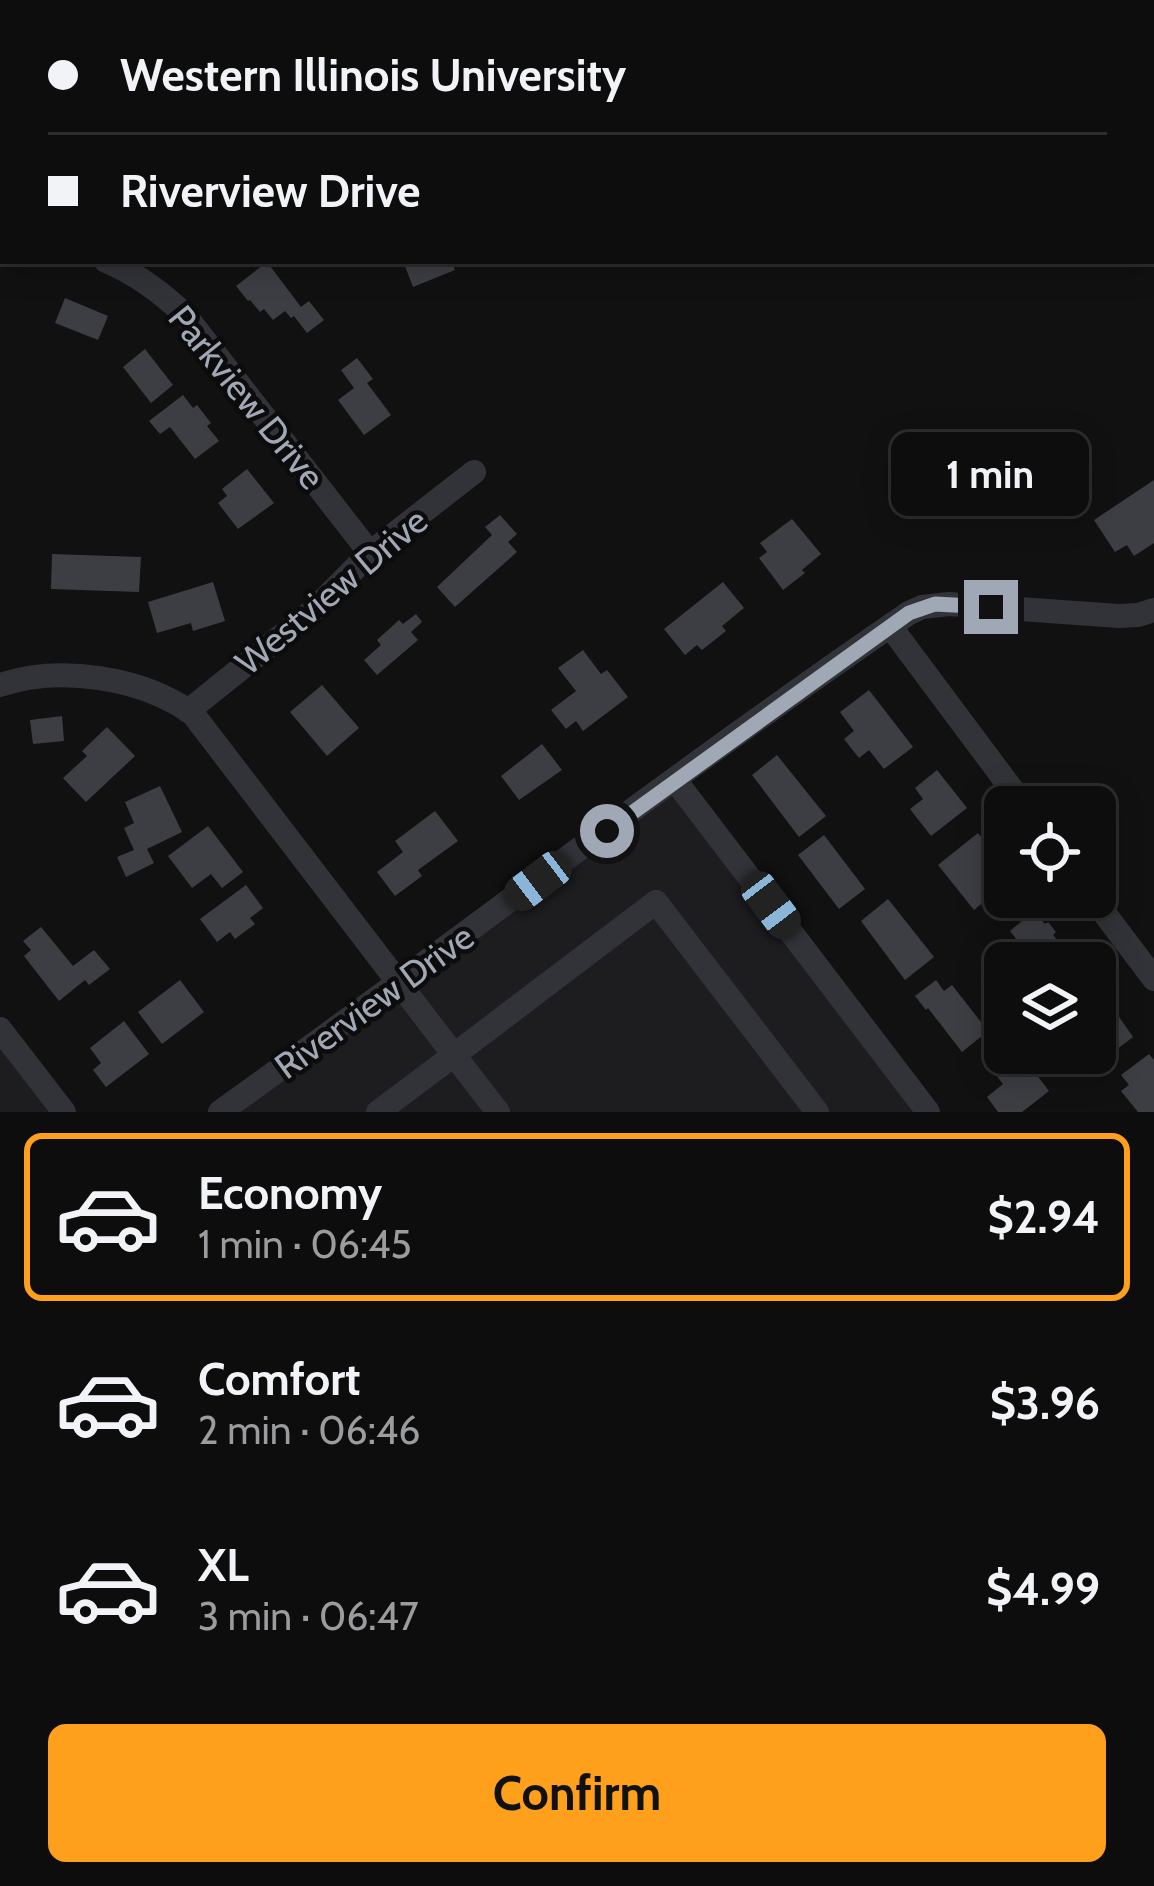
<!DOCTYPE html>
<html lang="en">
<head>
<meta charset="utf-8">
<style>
	body { margin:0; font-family:Cabin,sans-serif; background:#161617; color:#f1f3f6; height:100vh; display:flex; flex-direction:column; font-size:45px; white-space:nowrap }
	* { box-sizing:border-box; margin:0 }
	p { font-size:39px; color:#9a9c9e }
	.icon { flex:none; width:66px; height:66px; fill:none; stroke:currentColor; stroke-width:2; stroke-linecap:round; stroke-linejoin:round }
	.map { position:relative; height:1112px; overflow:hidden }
	.drawer { display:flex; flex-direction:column; background:#0d0d0e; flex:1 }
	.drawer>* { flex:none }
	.hud { position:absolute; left:0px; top:0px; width:1155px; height:264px; box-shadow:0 6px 30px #0003,0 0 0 3px #2d2d2e; display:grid; align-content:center; height:264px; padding:0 48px; background:#0d0d0e }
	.buttons { position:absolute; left:984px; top:786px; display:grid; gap:24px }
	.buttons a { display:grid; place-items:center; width:132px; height:132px; border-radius:18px; background:#0d0d0e; box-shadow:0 6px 30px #0003,0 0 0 3px #2d2d2e; font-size:60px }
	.end { position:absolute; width:54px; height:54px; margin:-27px; border:15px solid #a1a8b5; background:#111; box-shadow:0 0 0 6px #111 }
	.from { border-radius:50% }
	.bubble { position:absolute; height:84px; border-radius:18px; background:#0d0d0e; box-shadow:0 6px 30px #0003,0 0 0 3px #2d2d2e; font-size:39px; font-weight:700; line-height:84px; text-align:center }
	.car { position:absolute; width:36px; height:72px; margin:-36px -18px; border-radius:15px; box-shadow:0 0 9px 3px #0007; background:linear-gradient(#222 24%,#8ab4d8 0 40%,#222 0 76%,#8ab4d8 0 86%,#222 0) }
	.hud b { display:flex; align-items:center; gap:42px; height:114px; font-size:45px }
	.hud b+b { border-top:3px solid #2d2d2e }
	.hud i { width:30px; height:30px; background:#f1f3f6 }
	ul { padding:21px 0 0; list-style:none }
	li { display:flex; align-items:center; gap:36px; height:168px; margin:0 24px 18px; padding:0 24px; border:6px solid transparent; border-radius:18px }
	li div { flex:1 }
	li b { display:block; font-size:45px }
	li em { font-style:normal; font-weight:700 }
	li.current { border-color:#ffa01c }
	li>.icon { width:108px; height:108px; stroke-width:1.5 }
	.button { display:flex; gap:24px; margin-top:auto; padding:24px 48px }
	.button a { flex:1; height:138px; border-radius:18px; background:#ffa01c; color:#111; font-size:48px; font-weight:700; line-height:138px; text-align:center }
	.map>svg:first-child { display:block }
	.built { fill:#1d1d20 }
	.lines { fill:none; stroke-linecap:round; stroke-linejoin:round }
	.stream { stroke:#263137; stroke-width:6 }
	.building { fill:#3d3e43 }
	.minor { stroke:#313338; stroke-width:24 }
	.route { stroke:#a1a8b5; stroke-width:15 }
	.labels { text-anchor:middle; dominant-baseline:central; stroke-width:9; stroke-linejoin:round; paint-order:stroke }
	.street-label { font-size:36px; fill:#a1a8b5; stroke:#0c0c0d }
</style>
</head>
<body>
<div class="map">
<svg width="1154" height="1112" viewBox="0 0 1154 1112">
	<rect width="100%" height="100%" fill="#111112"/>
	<!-- built -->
	<g class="built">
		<path d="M675,780l254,332h-709z"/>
		<path d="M0,1029l64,83h-64z"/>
	</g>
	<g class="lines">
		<!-- stream -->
		<g class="stream">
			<path d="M984,0l1,3"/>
			<path d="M1152,159l2,3"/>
		</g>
	</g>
	<!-- building -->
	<g class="building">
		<path d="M403,261h48l4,9 -42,17z"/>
		<path d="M267,262l34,45 8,-6 15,19 -17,13 -13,-17 -3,2 -6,-7 -12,9 -9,-11 -4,3 -10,-12 -2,1 -12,-15z"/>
		<path d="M65,298l43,18 -10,24 -43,-17z"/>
		<path d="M145,349l28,36 -22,18 -28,-36z"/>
		<path d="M357,358l16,21 -6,4 24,32 -27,20 -26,-35 16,-12 -13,-18z"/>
		<path d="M183,395l10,13 4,-3 14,18 -4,3 12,15 -24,18 -25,-32 -10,7 -11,-13z"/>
		<path d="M247,469l27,34 -36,26 -20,-26 9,-7 -5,-7z"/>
		<path d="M1154,480v63l-20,13 -7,-11 -12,7 -21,-32z"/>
		<path d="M500,515l17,19 -9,8 9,10 -62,55 -18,-20 55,-52 -7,-8z"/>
		<path d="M792,519l29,35 -19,16 3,3 -22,17 -24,-32 8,-6 -7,-9z"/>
		<path d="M52,554l89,3 -2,35 -88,-3z"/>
		<path d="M213,582l12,39 -32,10 -2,-8 -34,10 -9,-31z"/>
		<path d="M723,582l21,26 -22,18 4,5 -24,19 -5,-5 -12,10 -21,-26z"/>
		<path d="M416,614l6,8 -11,10 7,8 -41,35 -13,-15 17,-15 -4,-5 22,-20 4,4z"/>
		<path d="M583,650l18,24 6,-4 21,27 -45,34 -7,-10 -10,8 -15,-19 25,-19 -18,-23z"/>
		<path d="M322,685l37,43 -32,28 -37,-44z"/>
		<path d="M869,690l44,57 -29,22 -15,-19 -10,8 -15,-19 10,-8 -14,-19z"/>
		<path d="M62,716l2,25 -31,3 -3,-24z"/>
		<path d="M107,727l28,29 -49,46 -23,-24 24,-22 -5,-5z"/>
		<path d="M542,744l20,26 -43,30 -18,-24z"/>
		<path d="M777,755l49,61 -27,21 -47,-62z"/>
		<path d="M937,770l30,38 -36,28 -21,-27 13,-10 -8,-11z"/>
		<path d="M160,786l22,46 -35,17 7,14 -28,14 -9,-20 17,-7 -10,-22 10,-5 -9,-21z"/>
		<path d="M435,811l23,30 -40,29 4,6 -27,20 -18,-24 26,-20 -8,-11z"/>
		<path d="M208,826l35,46 -21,16 -11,-14 -19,14 -24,-32z"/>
		<path d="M978,833l27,35v29h13l-21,17 -11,-14 -12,10 -36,-45z"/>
		<path d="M824,835l41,54 -26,20 -41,-54z"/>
		<path d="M246,885l17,23 -13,10 5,6 -20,15 -5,-7 -13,10 -17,-23z"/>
		<path d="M888,899l46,58 -29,23 -44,-59z"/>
		<path d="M1034,911l11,13 3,-2 8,10 -3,3 23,28h-41l-25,-32z"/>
		<path d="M41,927l32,39 21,-16 16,19 -21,16 -4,-5 -26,21 -35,-45 7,-6 -8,-9z"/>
		<path d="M180,980l24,32 -42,32 -24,-32z"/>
		<path d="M936,980l8,11 8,-6 36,46 -26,21 -34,-44 -2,2 -11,-14z"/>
		<path d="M1095,982l38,55 -25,19 -13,-17z"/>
		<path d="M124,1021l25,33 -43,33 -13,-17 8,-7 -11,-15z"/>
		<path d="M1005,1045v8h15l29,38 -27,21h-24l-11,-15 16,-13 -18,-23z"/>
		<path d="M1149,1054l5,6v52h-16l-17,-21 8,-6 -8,-10z"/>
	</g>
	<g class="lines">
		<!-- minor -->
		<g class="minor">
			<path d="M0,250h3"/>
			<path d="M106,261c31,13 55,31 79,54l185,238"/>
			<path d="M890,626l135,181"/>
			<path d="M0,685c59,-20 142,-8 193,29l261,341 202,-153 161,210"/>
			<path d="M188,711l128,-103 54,-55 104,-81"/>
			<path d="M675,780l253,332"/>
			<path d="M1092,897l62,82"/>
			<path d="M0,1029l64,83"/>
			<path d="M220,1112c231,-165 455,-339 689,-499l13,-6 27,-3 170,12 19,-1 16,-5"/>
			<path d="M378,1112l76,-57 44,57"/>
		</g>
	</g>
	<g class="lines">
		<!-- route -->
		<path class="route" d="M607,831l302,-218 26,-9 56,3"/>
	</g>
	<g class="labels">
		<!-- street labels -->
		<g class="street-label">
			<text transform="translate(247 397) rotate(51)">Parkview Drive</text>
			<text transform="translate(331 591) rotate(-40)">Westview Drive</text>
			<text transform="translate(374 1001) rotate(-36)">Riverview Drive</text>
		</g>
	</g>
</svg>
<div class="buttons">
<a><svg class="icon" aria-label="locate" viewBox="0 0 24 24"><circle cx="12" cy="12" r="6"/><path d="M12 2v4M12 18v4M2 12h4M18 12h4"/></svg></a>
<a><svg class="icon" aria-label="layers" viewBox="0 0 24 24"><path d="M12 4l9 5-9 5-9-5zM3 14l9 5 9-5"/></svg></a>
</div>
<i class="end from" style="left:607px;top:831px"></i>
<i class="end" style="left:991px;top:607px"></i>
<div class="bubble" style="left:891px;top:432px;width:198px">1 min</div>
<i class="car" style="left:538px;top:881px;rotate:233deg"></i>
<i class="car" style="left:771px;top:905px;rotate:143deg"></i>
<div class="hud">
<b><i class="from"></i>Western Illinois University</b>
<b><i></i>Riverview Drive</b>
</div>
</div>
<section class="drawer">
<ul>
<li class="current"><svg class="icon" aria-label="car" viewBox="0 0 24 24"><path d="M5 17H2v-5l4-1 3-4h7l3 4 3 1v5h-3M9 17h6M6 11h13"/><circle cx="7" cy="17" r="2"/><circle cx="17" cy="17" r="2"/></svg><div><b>Economy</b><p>1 min · 06:45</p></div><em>$2.94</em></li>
<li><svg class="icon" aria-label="car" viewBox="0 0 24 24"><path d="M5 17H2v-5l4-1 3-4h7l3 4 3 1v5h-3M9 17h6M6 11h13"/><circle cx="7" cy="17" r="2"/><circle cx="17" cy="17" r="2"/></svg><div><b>Comfort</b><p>2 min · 06:46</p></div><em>$3.96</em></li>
<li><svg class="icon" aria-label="car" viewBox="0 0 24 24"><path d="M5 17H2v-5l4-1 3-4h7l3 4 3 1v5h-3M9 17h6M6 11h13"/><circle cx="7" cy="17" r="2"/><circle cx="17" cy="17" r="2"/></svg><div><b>XL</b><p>3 min · 06:47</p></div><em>$4.99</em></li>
</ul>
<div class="button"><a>Confirm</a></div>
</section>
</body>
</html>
